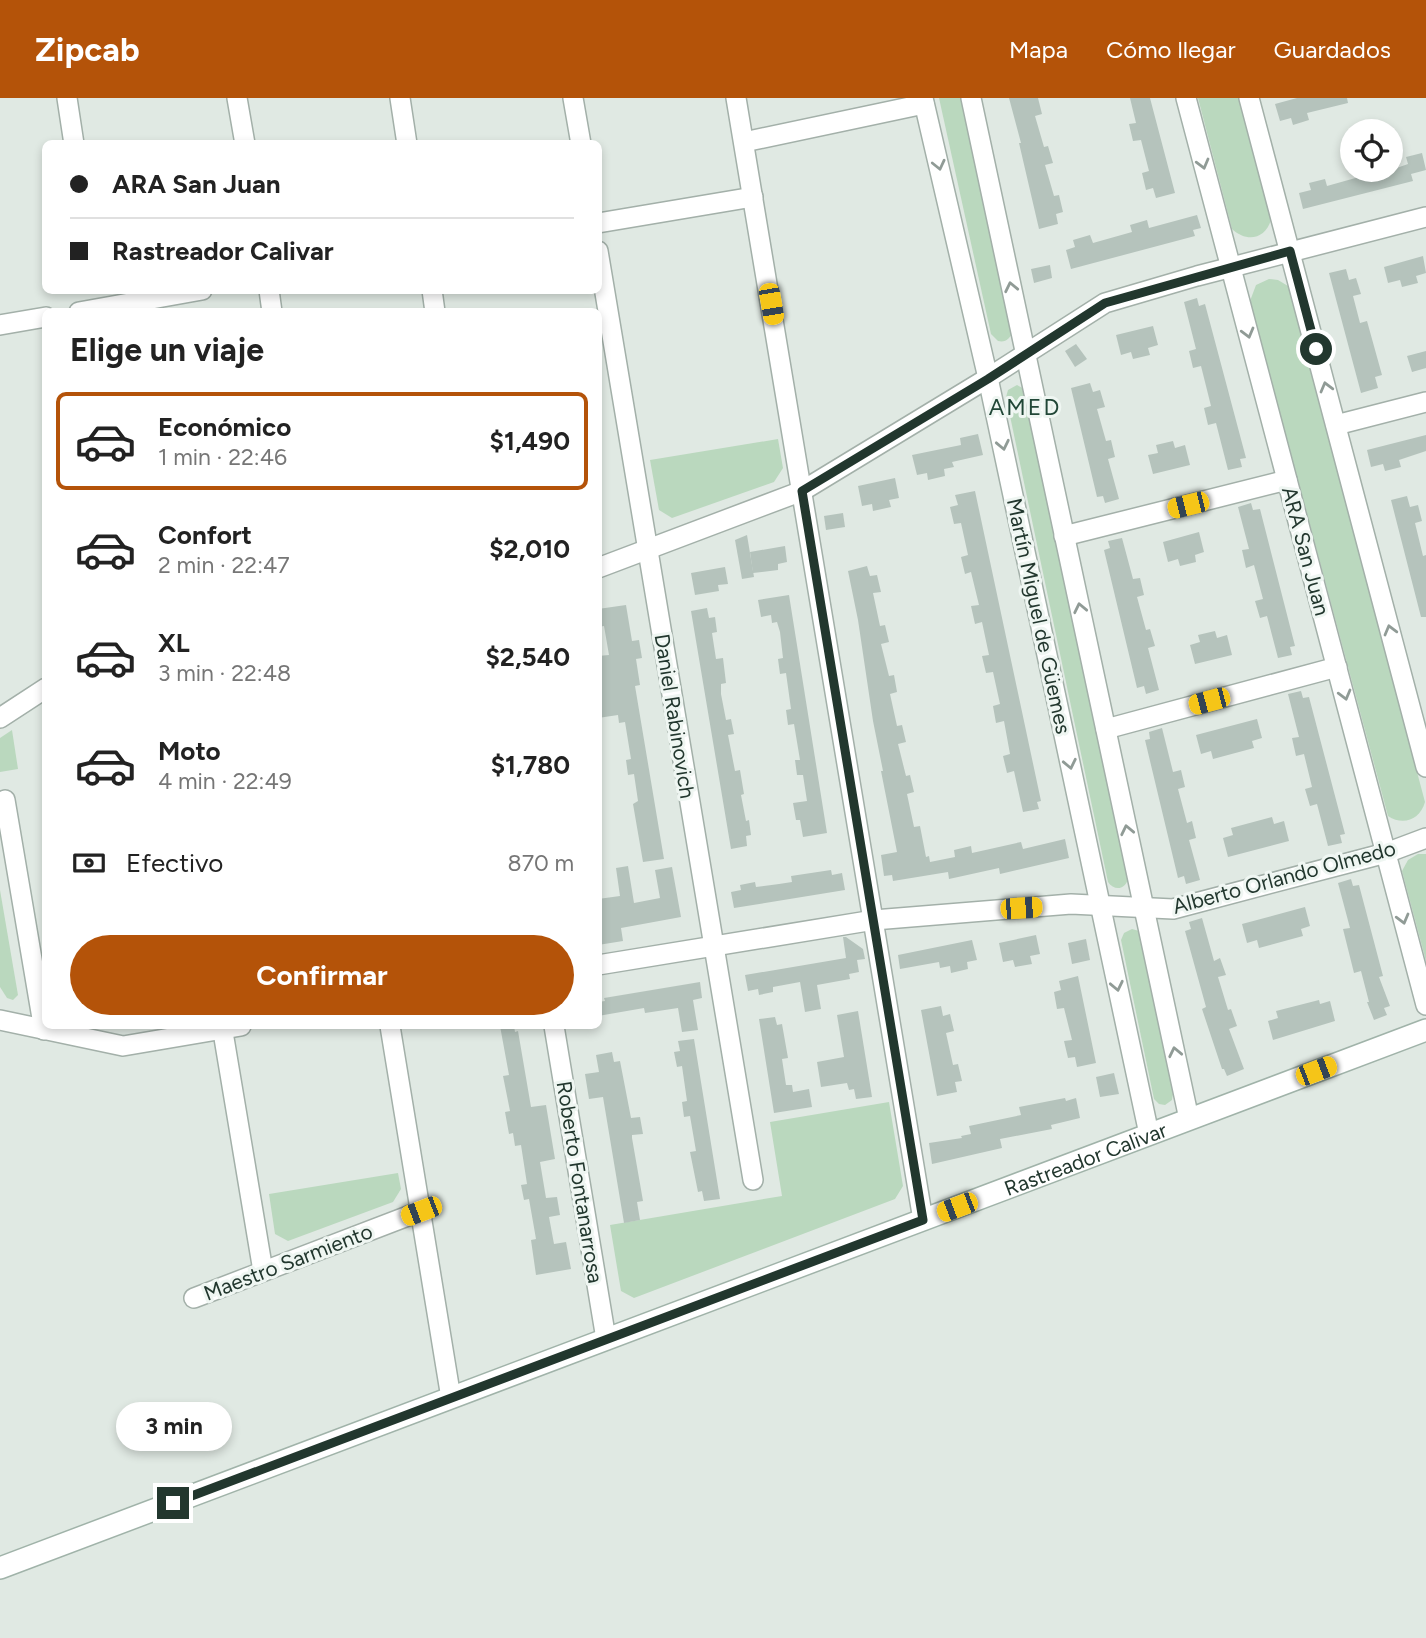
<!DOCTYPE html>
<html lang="es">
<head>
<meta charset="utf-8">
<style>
	body { margin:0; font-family:Figtree,sans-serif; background:#f6f6f6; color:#222; height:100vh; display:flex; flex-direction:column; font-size:26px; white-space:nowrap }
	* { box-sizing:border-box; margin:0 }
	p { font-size:23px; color:#767676 }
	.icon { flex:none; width:38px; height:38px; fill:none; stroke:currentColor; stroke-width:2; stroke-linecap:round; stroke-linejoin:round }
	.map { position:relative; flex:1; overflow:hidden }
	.side { position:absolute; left:42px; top:210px; width:560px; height:721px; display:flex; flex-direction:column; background:#fff; border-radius:10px; box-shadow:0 4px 10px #0003 }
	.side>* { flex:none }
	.hud { position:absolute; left:42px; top:42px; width:560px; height:154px; border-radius:10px; box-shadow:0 4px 10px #0003; display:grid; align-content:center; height:154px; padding:0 28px; background:#fff }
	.buttons { position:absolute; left:1340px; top:21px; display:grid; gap:14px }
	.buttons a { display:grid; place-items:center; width:63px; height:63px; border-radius:50%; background:#fff; box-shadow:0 4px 10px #0003; font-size:35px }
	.end { position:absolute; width:32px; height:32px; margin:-16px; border:9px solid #22372e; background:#fff; box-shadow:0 0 0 4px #fff }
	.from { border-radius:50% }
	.bubble { position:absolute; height:49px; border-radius:24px; background:#fff; box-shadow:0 4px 10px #0003; font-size:23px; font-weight:700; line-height:49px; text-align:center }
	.car { position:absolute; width:21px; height:42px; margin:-21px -10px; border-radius:9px; box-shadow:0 0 5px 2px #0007; background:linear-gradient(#f5c518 24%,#345 0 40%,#f5c518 0 76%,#345 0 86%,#f5c518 0) }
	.hud b { display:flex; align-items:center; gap:24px; height:66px; font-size:26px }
	.hud b+b { border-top:2px solid #e0e0e0 }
	.hud i { width:18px; height:18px; background:#222 }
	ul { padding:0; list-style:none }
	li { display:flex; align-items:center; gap:21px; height:98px; margin:0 14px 10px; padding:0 14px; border:4px solid transparent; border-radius:10px }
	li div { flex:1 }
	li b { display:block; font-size:26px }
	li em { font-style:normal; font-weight:700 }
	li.active { border-color:#b45309 }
	li>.icon { width:63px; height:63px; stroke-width:1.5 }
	h2 { padding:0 28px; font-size:32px; line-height:84px }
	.pay { display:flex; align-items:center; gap:18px; height:77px; padding:0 28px; font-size:26px }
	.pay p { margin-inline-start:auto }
	.button { display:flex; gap:14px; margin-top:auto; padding:14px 28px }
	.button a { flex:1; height:80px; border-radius:42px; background:#b45309; color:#fff; font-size:28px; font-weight:700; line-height:80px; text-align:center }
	header { display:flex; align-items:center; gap:42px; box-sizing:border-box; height:98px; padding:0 35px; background:#b45309; color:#fff }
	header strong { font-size:33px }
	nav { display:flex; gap:38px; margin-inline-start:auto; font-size:24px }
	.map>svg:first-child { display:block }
	.green { fill:#bad8be }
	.building { fill:#b5c3bc }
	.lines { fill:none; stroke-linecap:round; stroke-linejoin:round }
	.minor-casing { stroke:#a3b0a9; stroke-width:22 }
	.secondary-casing { stroke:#a0b3a9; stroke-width:24 }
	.minor { stroke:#fff; stroke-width:19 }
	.secondary { stroke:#fff; stroke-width:21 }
	.oneway { stroke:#909b96 }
	.route { stroke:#22372e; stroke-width:9 }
	.labels { text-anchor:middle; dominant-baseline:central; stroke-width:6; stroke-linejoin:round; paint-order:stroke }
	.street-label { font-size:21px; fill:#22372e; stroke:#eff6f2 }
	.neighbourhood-label { font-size:23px; letter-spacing:2px; fill:#214737; stroke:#eff6f2 }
</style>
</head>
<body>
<header>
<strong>Zipcab</strong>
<nav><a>Mapa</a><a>Cómo llegar</a><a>Guardados</a></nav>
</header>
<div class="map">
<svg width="1426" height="1540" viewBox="0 0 1426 1540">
	<rect width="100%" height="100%" fill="#e0e9e3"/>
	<!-- green -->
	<g class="green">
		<path d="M939,0h24l50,233c-3,7 -7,12 -15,10l-7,-7z"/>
		<path d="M1198,0h41l32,122c-6,19 -24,23 -39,9z"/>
		<path d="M1269,181l9,1 10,6 137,516c-5,18 -22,24 -37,14l-138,-515 6,-16z"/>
		<path d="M1017,287l7,4 104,490c-3,11 -14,12 -20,3l-102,-485 2,-7z"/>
		<path d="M778,341l5,29 -9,14 -102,36 -13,-8 -9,-50z"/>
		<path d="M12,632l6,39 -18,3v-34z"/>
		<path d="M1418,756h8v107l-24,-90 6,-11z"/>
		<path d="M0,792l18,105 -5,5 -6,-2 -7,-11z"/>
		<path d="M1132,831l7,2 5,7 29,156 -1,6 -7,5 -6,-1 -5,-5 -33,-159 3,-7z"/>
		<path d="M889,1004l14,84 -8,13 -261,99 -13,-7 -11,-66 172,-29 -12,-74z"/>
		<path d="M398,1075l3,16 -8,13 -105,39 -13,-7 -6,-40z"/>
	</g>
	<!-- building -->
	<g class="building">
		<path d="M1009,0h29l4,16 -7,2 9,31 4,-1 5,17 -8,2 9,31 5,-1 4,17 -7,2 2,10 -19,5 -20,-86h2z"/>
		<path d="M1130,0h20l25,95 -19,5 -3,-10 -7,2 -4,-17 7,-2 -8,-31 -8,1 -4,-17 7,-1z"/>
		<path d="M1297,0h50l1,5 -41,10 2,7 -16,5 -2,-7 -11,3 -5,-17z"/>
		<path d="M1422,55l4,17 -15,4 2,7 -110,28 -4,-16 12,-3 -2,-7 16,-4 2,7 32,-9 -2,-7h17l1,3 16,-3 17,-6 -2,-7z"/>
		<path d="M1197,117l4,13 -8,2 2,6 -124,33 -5,-19 9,-3 -2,-7 17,-5 3,8 39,-11 -2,-7 17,-5 2,8z"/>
		<path d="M1423,158l3,17 -10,3 2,7 -16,4 -2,-7 -12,3 -4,-16z"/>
		<path d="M1050,167l2,13 -18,5 -3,-14z"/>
		<path d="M1346,171l3,11 7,-2 5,16 -8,2 7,27 7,-2 15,54 -7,2 3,11 -17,5 -32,-120z"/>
		<path d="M1197,200l2,8 6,-2 41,154 -6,1 2,8 -14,3 -12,-47 -8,2 -4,-17 7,-2 -10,-40 -8,2 -4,-17 7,-2 -12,-47z"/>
		<path d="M1153,228l5,19 -10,3 2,7 -17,4 -2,-7 -10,3 -5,-20z"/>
		<path d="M1076,246l11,15 -12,8 -10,-16z"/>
		<path d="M1426,253v17l-14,4 -5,-16z"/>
		<path d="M1090,285l3,9 7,-2 5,17 -8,2 9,32 5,-1 4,17 -7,2 11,40 -14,4 -2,-7 -6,1 -26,-109z"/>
		<path d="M978,336l5,21 -31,7 2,5 -10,2 1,7 -17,4 -1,-7 -10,2 -5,-20 49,-10 -1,-7z"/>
		<path d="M1426,337v16l-27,9 2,7 -16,4 -2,-7 -12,3 -4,-17z"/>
		<path d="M1173,343l2,7 10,-3 5,20 -37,9 -5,-19 10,-2 -2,-8z"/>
		<path d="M895,380l4,20 -10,2 2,7 -18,4 -1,-7 -10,2 -4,-20z"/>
		<path d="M975,393l66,310 -4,1 2,7 -16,3 -9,-41 -7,2 -4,-17 7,-2 -6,-33 -8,2 -3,-17 7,-2 -7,-32 -7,1 -4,-17 7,-1 -7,-33 -7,2 -4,-18 8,-1 -8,-33 -6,2 -4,-17 7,-2 -7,-32 -7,1 -4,-17 8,-2 -3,-10z"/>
		<path d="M1407,398l3,11 8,-2 4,16 -7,2 8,33 3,-1v62h-5l-30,-117z"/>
		<path d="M1251,405l2,7 7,-1 35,137 -5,1 2,8 -14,3 -11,-42 -7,2 -5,-17 8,-2 -9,-34 -8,3 -4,-18 7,-1 -11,-42z"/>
		<path d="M843,415l2,14 -19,3 -2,-14z"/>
		<path d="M1199,434l5,20 -9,3 1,7 -16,4 -2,-7 -10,3 -5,-20z"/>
		<path d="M747,437l7,42 -12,2 -7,-39z"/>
		<path d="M1122,440l11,41 7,-1 4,17 -7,2 9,33 4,-1 5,17 -7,2 11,42 -13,4 -2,-8 -7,2 -33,-138 6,-2 -2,-7z"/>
		<path d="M785,448l2,16 -9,2v6l-25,3 -3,-21z"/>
		<path d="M867,468l3,10 7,-1 4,17 -8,1 7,33 5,-1 4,17 -8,2 8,32 5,-1 3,17 -7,2 7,32 5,-1 4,17 -8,2 8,32 4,-1 4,17 -7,2 7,33 6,-1 6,31 3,-1 1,6 25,-5 -1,-7 17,-4 1,7 49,-11 2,7 42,-10 4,19 -69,16 -1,-6 -50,11 -1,-7 -55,9 -1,-6 -8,1 -3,-21 16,-3 -16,-81h2l-10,-50 -15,-101 -10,-49z"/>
		<path d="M725,469l3,17 -10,1 1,6 -24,4 -4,-22z"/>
		<path d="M789,497l38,238 -24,4 -3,-17h-4l-3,-17 14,-2 -4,-26h-6l-2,-15h5l-6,-36 -6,1 -2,-15 5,-1 -5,-36 -6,1 -2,-15 5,-1 -3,-26 -3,-10 -5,1 -1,-8 -10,2 -3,-17z"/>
		<path d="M626,507l6,36 7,-1 3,18 -6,1 4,26 -5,1 29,173 -21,3 -10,-58 5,-3 -4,-27 -6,1 -2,-15 5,-1 -6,-37 -6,1 -1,-8 -20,3v-62l11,-1 -5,-29 -6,1v-18z"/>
		<path d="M707,510l2,10 6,-1 2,15 -5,1 4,26 7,-1 3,25 -5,1v10l5,26 5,-1 3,15 -6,1 7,36 5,-1 4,24 -3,1 5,26 3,-1 2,15 -5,1 1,10 -16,3 -40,-238z"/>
		<path d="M1215,533l2,7 10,-3 5,20 -37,9 -5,-19 10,-3 -2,-7z"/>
		<path d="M1301,593l2,7 6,-1 36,137 -5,1 2,8 -14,3 -11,-42 -7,2 -5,-17 7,-2 -8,-33 -8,2 -4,-18 7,-1 -11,-43z"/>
		<path d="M1257,621l5,19 -10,3 2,7 -41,11 -2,-8 -10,3 -5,-19z"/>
		<path d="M1162,630l11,44 8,-2 4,17 -7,2 9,34 5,-2 4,17 -7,2 11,40 -14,4 -2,-8 -6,2 -33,-138 5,-1 -1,-7z"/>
		<path d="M1272,719l2,7 10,-3 5,20 -61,16 -5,-19 10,-3 -2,-7z"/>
		<path d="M628,768l6,37 26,-5 -5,-28 17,-3 9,50 -60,11 2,13 -25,4v-46l22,-3 -4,-28z"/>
		<path d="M831,772l1,5 10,-2 3,17 -111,18 -3,-16 10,-2 -1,-5 15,-3 1,5 23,-3 13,-2 -1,-6z"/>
		<path d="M1351,781l2,7 6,-1 24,91 -4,1 11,29 -6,2 3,7 -13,5 -7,-18h2l-8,-31 -7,2 -11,-44 7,-1 -12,-45z"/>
		<path d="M1305,809l5,19 -9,3 2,7 -44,12 -2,-8 -10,3 -5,-19z"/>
		<path d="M1202,820l12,43 6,-3 6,17 -8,2 10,33 3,-1 6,17 -8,3 15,40 -17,7 -3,-7h-2l-20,-60 4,-2 -21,-76 6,-2 -2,-7z"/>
		<path d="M1036,837l4,19 -10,2 2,8 -17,3 -2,-7 -10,2 -4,-19z"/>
		<path d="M843,839h3l17,12 2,10 -8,1 2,12 -10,2 1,5 -33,6 4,24 -16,3 -5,-30 -27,5v5l-14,3 -1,-6 -10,2 -3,-16 101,-17z"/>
		<path d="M1086,841l4,21 -18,4 -4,-21z"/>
		<path d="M972,842l5,20 -10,2 1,7 -17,4 -1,-7 -10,2 -1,-6 -39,7 -2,-14z"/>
		<path d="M1078,878l18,87 -19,4 -2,-10 -7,1 -4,-17 8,-1 -8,-32 -7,1 -3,-17 7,-2 -2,-9z"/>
		<path d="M700,884l2,16 -9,2 5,30 -16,2 -4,-24 -33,5 -1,-5 -46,8v-14l7,-1 -1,-3z"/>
		<path d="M1319,902l1,4 10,-3 5,20 -62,19 -5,-19 10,-3 -2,-7z"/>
		<path d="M941,908l2,10 7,-2 4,17 -8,2 7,32 5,-1 4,17 -7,1 2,10 -20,4 -16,-86z"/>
		<path d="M858,913l14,86 -16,2 -2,-10 -5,1 -2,-7 -26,4 -4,-25 27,-5 -7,-42z"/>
		<path d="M775,919l2,8 5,-1 6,34 -6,1 4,26h6l1,7 16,-3 3,18 -38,6 -15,-94z"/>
		<path d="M500,928h14l1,6 3,-1 13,76 15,-2 9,54 -15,3 6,36 11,-1 3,18 -11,2 5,27 12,-2 5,27 -35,6 -5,-35 5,-1 -7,-40 -5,1 -3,-15 6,-1 -6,-39 -6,1 -2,-13 -4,1 -4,-22 5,-1 -7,-35 6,-1z"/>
		<path d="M694,941l26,160 -16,2 -2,-10 -4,1 -8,-40 6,-1 -6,-35 -6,1 -2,-15 5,-1 -5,-35 -5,1 -3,-15 6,-1 -2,-10z"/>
		<path d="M612,954l2,10 6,-1 11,57 9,-1 3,17 -11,1v3l11,63 -6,1 3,18 -16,3 -21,-126 -14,2 -4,-25 14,-2 -3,-17z"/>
		<path d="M1114,975l5,21 -19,3 -4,-20z"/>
		<path d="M1065,1000l1,3 10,-3 4,20 -29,7 1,4 -52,10 2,9 -70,16 -3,-21 33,-5 -1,-2 10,-2 -2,-8 52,-11 -2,-8z"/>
	</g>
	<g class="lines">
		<defs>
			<g id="minor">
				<path d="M67,0l7,46"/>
				<path d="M237,0l8,46"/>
				<path d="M400,0l7,46"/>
				<path d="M573,0l8,46"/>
				<path d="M736,0l187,1122"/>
				<path d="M923,0l65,280 161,756"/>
				<path d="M971,0l218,1021"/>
				<path d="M1186,0l240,907"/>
				<path d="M1249,0l177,669"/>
				<path d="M744,44l180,-38"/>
				<path d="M598,125l155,-26"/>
				<path d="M598,153l155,929"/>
				<path d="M269,192l3,22"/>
				<path d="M432,192l3,22"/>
				<path d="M79,214l123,-22"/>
				<path d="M0,227l46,-8"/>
				<path d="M1336,327l90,-23"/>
				<path d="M1064,438l223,-56"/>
				<path d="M598,470l204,-77 186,-113 117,-75 92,-27 229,-59"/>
				<path d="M0,620l46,-30"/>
				<path d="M1106,631l231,-62"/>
				<path d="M5,702l39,230"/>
				<path d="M598,867l276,-45 197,-16 102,5 213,-56 40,-15"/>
				<path d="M0,922l123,26 118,-20"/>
				<path d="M222,928l41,245"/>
				<path d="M390,928l61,372"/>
				<path d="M554,928l52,313"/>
				<path d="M194,1200l227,-87"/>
			</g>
			<g id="secondary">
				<path id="s1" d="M0,1470l1426,-538"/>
			</g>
		</defs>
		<!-- minor casing -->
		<use href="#minor" class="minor-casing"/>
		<!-- secondary casing -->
		<use href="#secondary" class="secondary-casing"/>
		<!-- minor -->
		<use href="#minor" class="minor"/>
		<!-- secondary -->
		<use href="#secondary" class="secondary"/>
	</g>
	<!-- one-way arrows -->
	<defs><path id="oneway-chevron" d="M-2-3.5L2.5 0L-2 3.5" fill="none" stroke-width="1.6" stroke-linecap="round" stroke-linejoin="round" transform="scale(1.75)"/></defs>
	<g class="oneway">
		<use href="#oneway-chevron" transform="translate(1203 66) rotate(75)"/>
		<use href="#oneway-chevron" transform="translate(939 67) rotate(77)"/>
		<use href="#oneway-chevron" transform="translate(1011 189) rotate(-102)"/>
		<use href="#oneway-chevron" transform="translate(1248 235) rotate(75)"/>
		<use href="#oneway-chevron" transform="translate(1326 289) rotate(-105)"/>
		<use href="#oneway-chevron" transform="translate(1003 347) rotate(78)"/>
		<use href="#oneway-chevron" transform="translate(1080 510) rotate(-102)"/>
		<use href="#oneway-chevron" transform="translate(1390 532) rotate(-105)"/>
		<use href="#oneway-chevron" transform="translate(1345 597) rotate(75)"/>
		<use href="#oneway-chevron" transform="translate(1070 666) rotate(78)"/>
		<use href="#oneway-chevron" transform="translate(1127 732) rotate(-102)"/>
		<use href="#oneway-chevron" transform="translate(1403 821) rotate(75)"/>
		<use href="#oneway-chevron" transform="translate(1117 888) rotate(78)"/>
		<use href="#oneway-chevron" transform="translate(1175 954) rotate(-102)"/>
	</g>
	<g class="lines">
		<!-- route -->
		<path class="route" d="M173,1405l750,-283 -121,-729 186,-112 117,-76 185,-52 26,98"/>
	</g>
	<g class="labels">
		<!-- street labels -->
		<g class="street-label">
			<text transform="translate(1306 453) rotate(75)">ARA San Juan</text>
			<text transform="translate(1039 518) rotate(78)">Martín Miguel de Güemes</text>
			<text transform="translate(675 618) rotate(81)">Daniel Rabinovich</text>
			<text transform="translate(1284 779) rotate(-15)">Alberto Orlando Olmedo</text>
			<text stroke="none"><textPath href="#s1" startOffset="1160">Rastreador Calivar</textPath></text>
			<text transform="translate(580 1084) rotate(81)">Roberto Fontanarrosa</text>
			<text transform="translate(288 1164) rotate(-21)">Maestro Sarmiento</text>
		</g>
		<!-- neighbourhood labels -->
		<g class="neighbourhood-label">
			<text x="1025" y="309">AMED</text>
		</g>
	</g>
</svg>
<div class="buttons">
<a><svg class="icon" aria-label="locate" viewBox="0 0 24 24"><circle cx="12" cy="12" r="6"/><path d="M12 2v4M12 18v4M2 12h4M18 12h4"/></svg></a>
</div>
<i class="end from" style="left:1316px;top:251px"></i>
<i class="end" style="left:173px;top:1405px"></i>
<div class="bubble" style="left:116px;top:1304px;width:116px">3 min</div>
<i class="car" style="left:771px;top:206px;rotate:170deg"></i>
<i class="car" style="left:1188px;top:407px;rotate:256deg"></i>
<i class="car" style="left:1209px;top:603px;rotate:255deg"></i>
<i class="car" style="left:1021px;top:810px;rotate:86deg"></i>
<i class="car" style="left:1316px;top:973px;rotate:69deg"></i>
<i class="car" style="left:957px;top:1109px;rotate:249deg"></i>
<i class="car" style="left:421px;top:1113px;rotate:249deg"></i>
<div class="hud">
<b><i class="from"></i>ARA San Juan</b>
<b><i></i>Rastreador Calivar</b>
</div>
<section class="side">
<h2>Elige un viaje</h2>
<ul>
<li class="active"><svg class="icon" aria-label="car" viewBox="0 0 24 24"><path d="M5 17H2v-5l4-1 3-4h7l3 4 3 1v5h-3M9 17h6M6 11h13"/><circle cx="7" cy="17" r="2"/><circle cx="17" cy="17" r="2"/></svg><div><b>Económico</b><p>1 min · 22:46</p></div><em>$1,490</em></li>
<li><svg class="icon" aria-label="car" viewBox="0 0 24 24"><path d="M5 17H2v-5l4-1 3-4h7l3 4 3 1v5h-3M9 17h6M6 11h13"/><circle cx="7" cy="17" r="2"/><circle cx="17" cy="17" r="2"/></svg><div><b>Confort</b><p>2 min · 22:47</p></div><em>$2,010</em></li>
<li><svg class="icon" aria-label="car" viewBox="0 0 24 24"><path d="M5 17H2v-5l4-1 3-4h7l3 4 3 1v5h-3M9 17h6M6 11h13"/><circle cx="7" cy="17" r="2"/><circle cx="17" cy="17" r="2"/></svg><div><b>XL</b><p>3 min · 22:48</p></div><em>$2,540</em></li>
<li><svg class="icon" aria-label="car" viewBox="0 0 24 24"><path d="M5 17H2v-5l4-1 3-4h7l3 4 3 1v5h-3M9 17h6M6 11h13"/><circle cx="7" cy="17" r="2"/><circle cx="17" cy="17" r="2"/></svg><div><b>Moto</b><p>4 min · 22:49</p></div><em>$1,780</em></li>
</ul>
<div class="pay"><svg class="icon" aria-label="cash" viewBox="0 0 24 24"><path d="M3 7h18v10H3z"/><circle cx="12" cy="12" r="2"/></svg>Efectivo<p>870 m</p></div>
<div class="button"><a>Confirmar</a></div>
</section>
</div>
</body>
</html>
